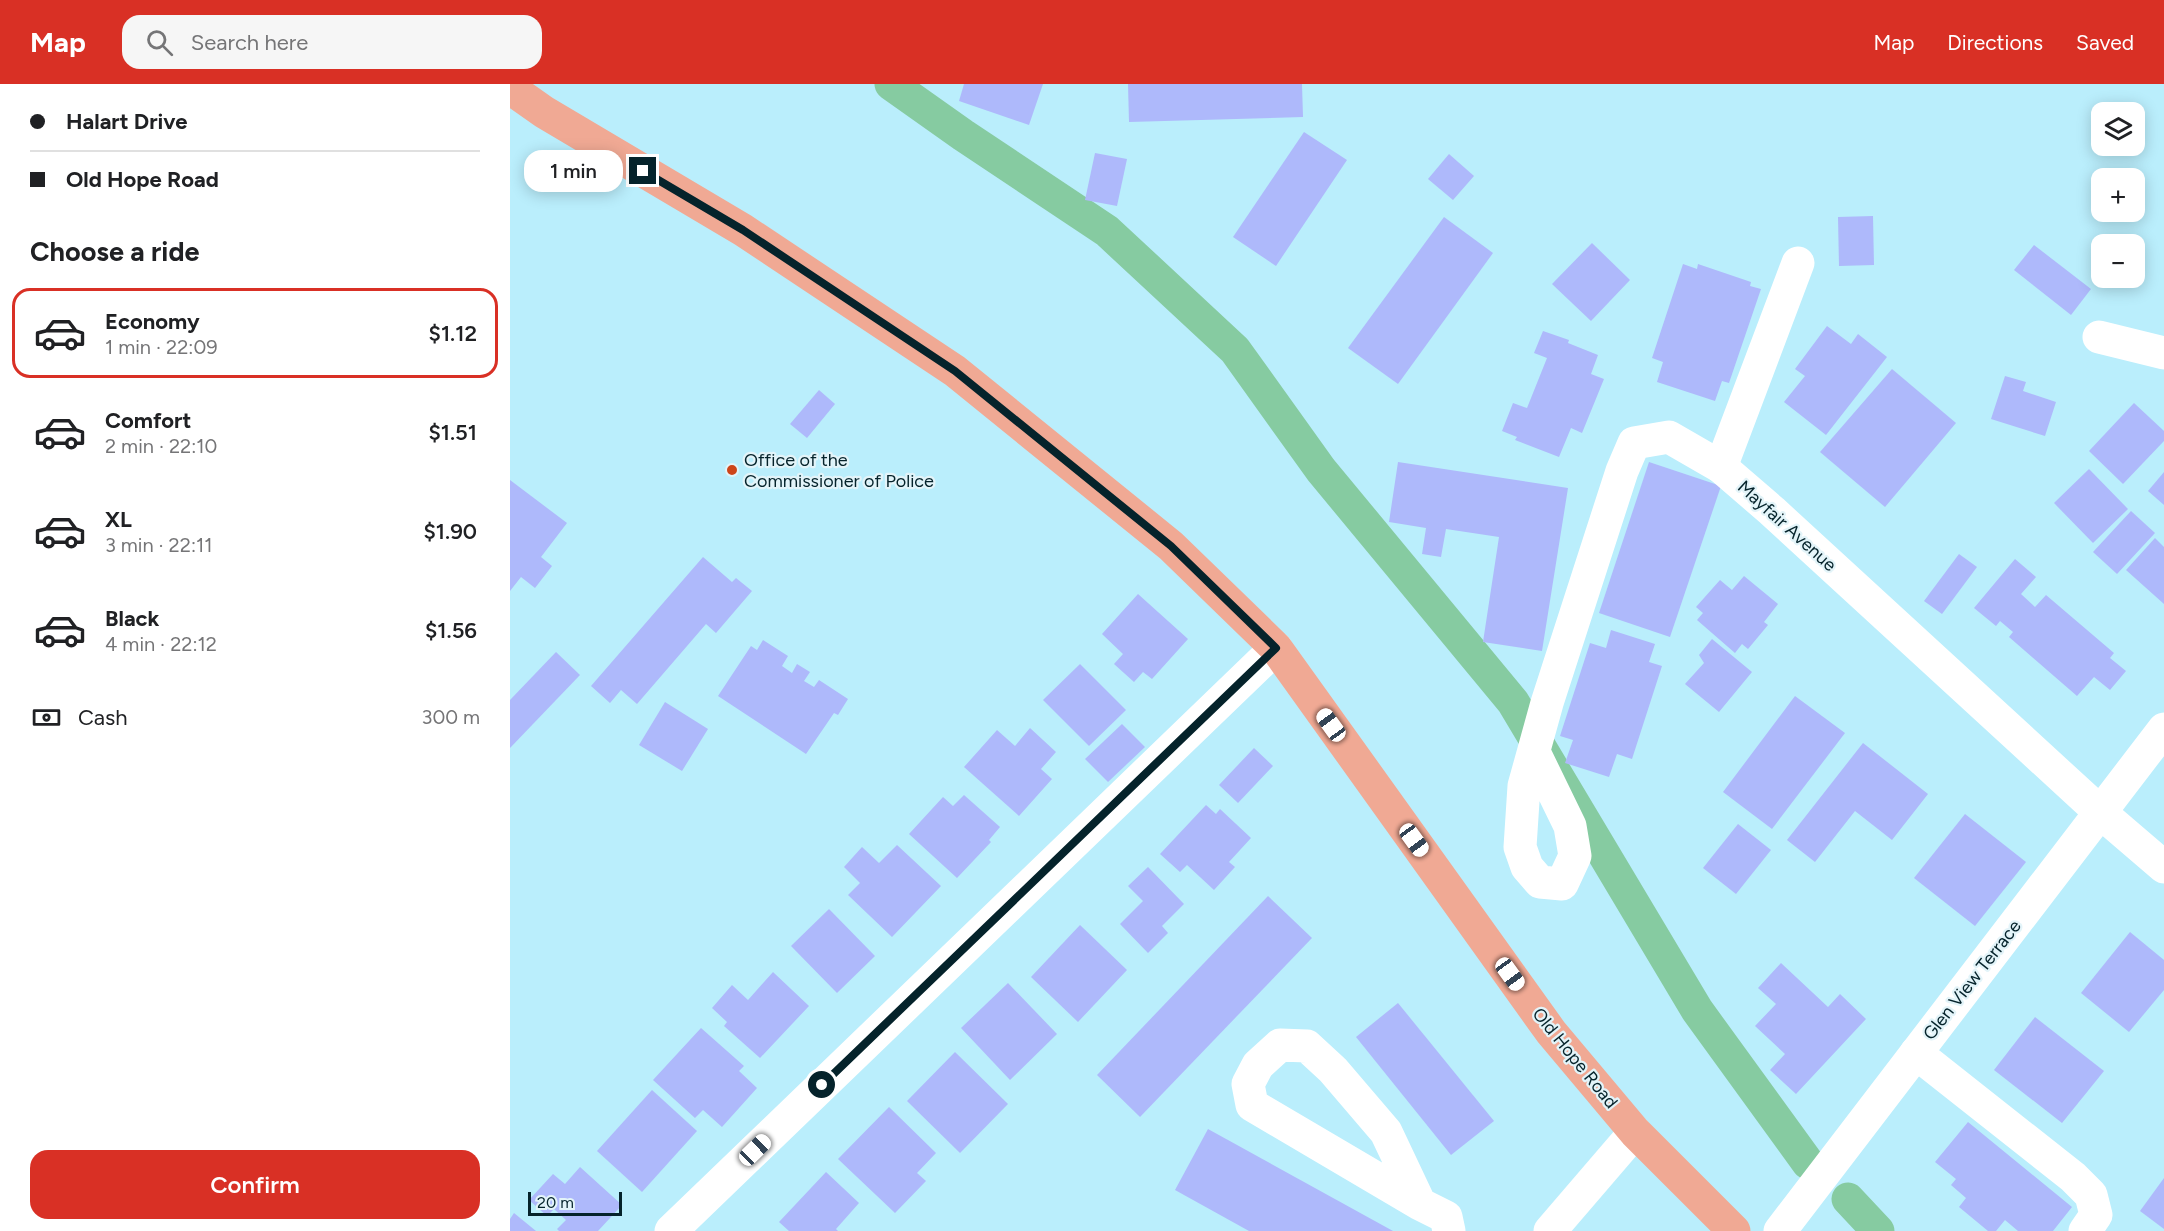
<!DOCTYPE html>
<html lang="en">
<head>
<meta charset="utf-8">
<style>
	body { margin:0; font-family:Figtree,sans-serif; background:#f6f6f6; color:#202124; height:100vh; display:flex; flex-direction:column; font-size:22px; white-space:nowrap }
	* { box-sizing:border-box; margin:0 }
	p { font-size:20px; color:#757577 }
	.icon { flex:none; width:33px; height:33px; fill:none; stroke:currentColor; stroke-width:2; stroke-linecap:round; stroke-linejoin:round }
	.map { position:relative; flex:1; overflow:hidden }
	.details { display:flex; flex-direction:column; background:#fff; width:510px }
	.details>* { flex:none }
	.guide { display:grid; align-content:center; height:132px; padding:0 30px; background:#fff }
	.buttons { position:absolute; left:1581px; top:18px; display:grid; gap:12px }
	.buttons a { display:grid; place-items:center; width:54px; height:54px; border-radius:12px; background:#fff; box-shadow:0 3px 15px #0003; font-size:30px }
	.scale { position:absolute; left:18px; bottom:15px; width:94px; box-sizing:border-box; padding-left:6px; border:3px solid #05232b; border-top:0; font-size:16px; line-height:21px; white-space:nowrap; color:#05232b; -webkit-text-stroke:4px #e3f4f9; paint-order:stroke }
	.end { position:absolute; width:27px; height:27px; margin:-14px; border:8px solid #05232b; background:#fff; box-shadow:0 0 0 3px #fff }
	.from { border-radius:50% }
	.bubble { position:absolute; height:42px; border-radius:18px; background:#fff; box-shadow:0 3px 15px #0003; font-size:20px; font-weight:600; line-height:42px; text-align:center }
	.car { position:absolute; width:18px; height:36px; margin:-18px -9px; border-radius:8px; box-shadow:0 0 4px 2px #0007; background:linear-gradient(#fff 24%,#345 0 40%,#fff 0 76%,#345 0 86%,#fff 0) }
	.guide b { display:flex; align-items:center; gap:21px; height:57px; font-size:22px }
	.guide b+b { border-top:2px solid #e0e0e0 }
	.guide i { width:15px; height:15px; background:#202124 }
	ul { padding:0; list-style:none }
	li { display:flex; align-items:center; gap:18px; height:90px; margin:0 12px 9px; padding:0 18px; border:3px solid transparent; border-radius:18px }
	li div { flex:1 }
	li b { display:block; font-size:22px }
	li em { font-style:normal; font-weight:600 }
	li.active { border-color:#d93025 }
	li>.icon { width:54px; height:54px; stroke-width:1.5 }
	h2 { padding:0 30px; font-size:27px; line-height:72px }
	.pay { display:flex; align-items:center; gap:15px; height:66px; padding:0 30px; font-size:22px }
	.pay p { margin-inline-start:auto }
	.primary-button { display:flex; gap:12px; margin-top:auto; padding:12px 30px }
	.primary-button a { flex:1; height:69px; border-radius:18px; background:#d93025; color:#fff; font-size:24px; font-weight:600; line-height:69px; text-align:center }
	header { display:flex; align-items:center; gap:36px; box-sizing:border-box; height:84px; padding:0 30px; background:#d93025; color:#fff }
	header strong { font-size:28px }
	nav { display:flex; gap:33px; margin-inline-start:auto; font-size:21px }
	.search { width:420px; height:54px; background:#f6f6f6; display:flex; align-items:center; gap:15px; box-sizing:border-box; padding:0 21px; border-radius:18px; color:#757577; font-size:22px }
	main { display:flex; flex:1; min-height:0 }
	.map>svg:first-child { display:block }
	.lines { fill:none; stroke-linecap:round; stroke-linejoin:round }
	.canal { stroke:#86cba1; stroke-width:33 }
	.building { fill:#aeb9fb }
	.minor { stroke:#fff; stroke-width:33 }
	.major { stroke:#f0a994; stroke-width:33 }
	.route { stroke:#05232b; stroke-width:8 }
	.poi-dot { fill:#cd4519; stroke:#e3f4f9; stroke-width:2 }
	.labels { text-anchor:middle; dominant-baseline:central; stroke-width:4.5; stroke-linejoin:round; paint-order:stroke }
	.poi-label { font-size:18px; fill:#05232b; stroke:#e3f4f9; text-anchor:start }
	.street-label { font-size:18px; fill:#05232b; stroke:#e3f4f9 }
</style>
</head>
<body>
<header>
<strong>Map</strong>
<div class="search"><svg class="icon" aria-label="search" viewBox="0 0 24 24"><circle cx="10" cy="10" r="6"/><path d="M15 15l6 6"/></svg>Search here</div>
<nav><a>Map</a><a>Directions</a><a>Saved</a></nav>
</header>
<main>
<section class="details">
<div class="guide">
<b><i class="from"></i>Halart Drive</b>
<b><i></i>Old Hope Road</b>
</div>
<h2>Choose a ride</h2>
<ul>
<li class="active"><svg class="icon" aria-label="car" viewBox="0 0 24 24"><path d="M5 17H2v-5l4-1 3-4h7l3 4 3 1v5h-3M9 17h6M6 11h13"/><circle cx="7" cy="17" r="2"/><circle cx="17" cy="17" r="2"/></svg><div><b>Economy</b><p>1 min · 22:09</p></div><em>$1.12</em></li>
<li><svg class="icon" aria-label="car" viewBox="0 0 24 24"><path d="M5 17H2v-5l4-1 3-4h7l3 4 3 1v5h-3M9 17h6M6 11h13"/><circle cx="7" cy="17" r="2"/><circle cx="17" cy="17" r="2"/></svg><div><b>Comfort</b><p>2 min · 22:10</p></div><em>$1.51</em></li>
<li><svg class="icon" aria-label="car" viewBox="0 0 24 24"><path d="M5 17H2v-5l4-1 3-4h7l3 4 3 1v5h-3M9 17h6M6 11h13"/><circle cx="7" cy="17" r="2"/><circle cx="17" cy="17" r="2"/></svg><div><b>XL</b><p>3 min · 22:11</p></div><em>$1.90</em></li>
<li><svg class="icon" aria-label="car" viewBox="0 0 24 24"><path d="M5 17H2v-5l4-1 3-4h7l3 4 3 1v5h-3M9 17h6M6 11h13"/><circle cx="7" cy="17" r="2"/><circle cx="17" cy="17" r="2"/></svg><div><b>Black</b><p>4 min · 22:12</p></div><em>$1.56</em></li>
</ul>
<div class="pay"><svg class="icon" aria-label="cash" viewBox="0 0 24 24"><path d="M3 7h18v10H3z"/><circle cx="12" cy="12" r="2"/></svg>Cash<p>300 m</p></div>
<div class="primary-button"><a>Confirm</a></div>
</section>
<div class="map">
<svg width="1654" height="1147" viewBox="0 0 1654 1147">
	<rect width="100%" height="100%" fill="#baeefc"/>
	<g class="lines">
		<!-- canal -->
		<g class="canal">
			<path d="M381,0l72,51 144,96 128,119 86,120 192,232 184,308 111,153"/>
			<path d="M1338,1115l30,32"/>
		</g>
	</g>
	<!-- building -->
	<g class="building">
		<path d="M454,0h79l-14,41 -70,-24z"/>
		<path d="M618,0h174l1,33 -174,5z"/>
		<path d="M794,48l43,28 -71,106 -43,-29z"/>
		<path d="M585,69l32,6 -10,47 -32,-6z"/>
		<path d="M939,70l25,22 -21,24 -25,-21z"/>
		<path d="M1363,132l1,49 -35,1 -1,-49z"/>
		<path d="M934,133l49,36 -95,131 -50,-36z"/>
		<path d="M1082,159l38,37 -39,41 -39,-37z"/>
		<path d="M1524,161l57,44 -20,26 -57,-45z"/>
		<path d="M1173,180l14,5 1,-5 53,18 -1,4 11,3 -32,94 -7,-2 -7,20 -58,-19 6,-20 -11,-4z"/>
		<path d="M1317,242l24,18 7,-10 29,23 -61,78 -42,-33 21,-26 -10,-7z"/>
		<path d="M1033,247l26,9 -1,3 30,12 -7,19 13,5 -22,54 -11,-5 -12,29 -44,-17 2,-3 -15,-6 11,-28 14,5 20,-50 -13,-5z"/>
		<path d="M1382,285l64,54 -71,84 -65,-55z"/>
		<path d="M1495,292l21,6 -3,9 33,11 -11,34 -54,-17z"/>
		<path d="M309,306l16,14 -28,34 -17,-14z"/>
		<path d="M1624,319l30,28v10l-41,43 -34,-33z"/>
		<path d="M888,378l170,26 -26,163 -59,-9 16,-105 -53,-8 -5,28 -19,-3 4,-26 -37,-6z"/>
		<path d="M1139,378l72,24 -51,151 -71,-24z"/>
		<path d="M1579,385l39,40 -35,34 -39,-40z"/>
		<path d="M1654,388v33l-16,-14z"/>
		<path d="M0,396l57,43 -26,34 11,9 -17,22 -14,-11 -11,14z"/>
		<path d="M1621,427l24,22 -38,41 -24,-22z"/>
		<path d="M1645,454l9,9v57l-38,-34z"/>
		<path d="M1449,470l18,13 -35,47 -18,-13z"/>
		<path d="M193,473l29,25 4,-4 16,13 -36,42 -10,-9 -69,80 -16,-14 -11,13 -19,-17z"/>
		<path d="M1505,475l21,18 -15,17 14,13 11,-12 68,58 -4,5 16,13 -16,19 -16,-13 -17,19 -68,-59 4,-5 -13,-11 -4,5 -22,-18z"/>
		<path d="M1234,492l34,28 -14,18 4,3 -20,24 -6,-5 -7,9 -38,-33 6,-7 -7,-6 24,-27 12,10z"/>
		<path d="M628,510l50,45 -36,40 -9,-7 -9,10 -20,-18 9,-10 -21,-20z"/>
		<path d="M1101,546l44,14 -6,18 13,4 -30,93 -15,-5 -8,23 -44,-14 8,-23 -13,-4 30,-93 16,5z"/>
		<path d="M1202,555l40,33 -33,40 -34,-28 19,-21 -5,-8z"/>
		<path d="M253,556l25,16 -6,10 10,7 5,-9 13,8 -6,9 10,6 5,-7 29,19 -10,16 -4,-2 -28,41 -88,-58 33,-50 6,4z"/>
		<path d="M46,568l24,23 -70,73v-48z"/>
		<path d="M570,580l46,46 -37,36 -46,-46z"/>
		<path d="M1285,612l50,37 -73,96 -49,-37z"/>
		<path d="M155,618l43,27 -26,42 -43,-26z"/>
		<path d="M612,640l23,23 -37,35 -23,-23z"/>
		<path d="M520,644l26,24 -15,17 11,10 -33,37 -55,-49 33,-37 18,16z"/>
		<path d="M1353,659l65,51 -36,46 -37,-29 -40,51 -28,-22z"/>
		<path d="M744,664l19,18 -35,37 -19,-18z"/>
		<path d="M454,711l36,32 -11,13 2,2 -34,36 -48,-44 34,-37 10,9z"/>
		<path d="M696,721l10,9 4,-5 31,29 -22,24 6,5 -21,23 -27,-25 -7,7 -20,-18z"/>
		<path d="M1455,730l61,48 -51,64 -61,-48z"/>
		<path d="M1228,740l33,26 -35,44 -33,-26z"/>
		<path d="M387,761l44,41 -49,51 -44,-42 12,-12 -16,-16 18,-20 17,16z"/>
		<path d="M638,783l36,37 -22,22 6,7 -20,20 -28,-29 23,-23 -15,-15z"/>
		<path d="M758,812l44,42 -172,179 -43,-42z"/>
		<path d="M319,825l46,47 -38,37 -46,-47z"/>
		<path d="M570,841l47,45 -49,52 -47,-45z"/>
		<path d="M1620,848l34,28v30l-35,42 -48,-39z"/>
		<path d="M1271,879l47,44 12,-13 26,25 -70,75 -26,-24 15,-16 -30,-28 21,-22 -18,-16z"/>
		<path d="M263,888l36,34 -49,52 -36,-32 3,-4 -15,-14 20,-23 16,15z"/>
		<path d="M498,899l49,51 -47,46 -49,-52z"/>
		<path d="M888,919l96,118 -43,34 -95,-118z"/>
		<path d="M1525,933l69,54 -42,52 -68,-53z"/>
		<path d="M191,944l43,38 -5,5 18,17 -35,39 -19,-17 -8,8 -42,-38z"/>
		<path d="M445,968l53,52 -48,49 -53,-52z"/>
		<path d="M142,1006l45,41 -55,61 -45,-41z"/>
		<path d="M379,1023l47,46 -19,20 9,8 -31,32 -57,-54z"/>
		<path d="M1458,1038l104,85 -19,24h-35l-13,-11 -9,11h-8l-29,-24 7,-9 -15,-13 5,-6 -21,-17z"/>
		<path d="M698,1045l185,102h-144l-74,-41z"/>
		<path d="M70,1083l42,38 -24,26h-39l-2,-2 9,-9 -12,-11 -7,7 -18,-16 24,-26 12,10z"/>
		<path d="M316,1088l33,31 -23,26 2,2h-49l-10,-9z"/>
		<path d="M1654,1094v51l-24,-18z"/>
		<path d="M4,1129l22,18h-26v-12z"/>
	</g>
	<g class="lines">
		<!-- minor -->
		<g class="minor">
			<path d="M1589,253l65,16"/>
			<path d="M1211,383l77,-204"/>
			<path d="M1024,668l36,74 5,30 -13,28 -22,-2 -13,-15 -7,-20 4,-61 23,-83 75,-232 12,-28 35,-6 52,30 51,44 329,302 63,54"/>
			<path d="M1406,969l157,124 18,18 5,20 -11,16"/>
			<path d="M910,1120l-34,-72 -53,-62 -26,-24 -27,-1 -22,20 -10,19 4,21 168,99 26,13 3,14"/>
			<path d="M161,1147l605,-583"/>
			<path d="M1040,1147l85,-99"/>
			<path d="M1270,1147l384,-502"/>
		</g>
		<!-- major -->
		<path class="major" d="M0,4l34,24 199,118 212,141 216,175 105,102 275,384 84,100 99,99"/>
	</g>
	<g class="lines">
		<!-- route -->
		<path class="route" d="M133,87l100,59 212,141 216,175 105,102 -454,437"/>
	</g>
	<!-- markers -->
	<circle class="poi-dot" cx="222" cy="386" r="6"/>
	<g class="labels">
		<!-- poi labels -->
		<g class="poi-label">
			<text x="234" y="376">Office of the<tspan x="234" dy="21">Commissioner of Police</tspan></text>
		</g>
		<!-- street labels -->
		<g class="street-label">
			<text transform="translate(1277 442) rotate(42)">Mayfair Avenue</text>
			<text transform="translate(1462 896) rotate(-52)">Glen View Terrace</text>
			<text transform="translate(1065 974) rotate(51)">Old Hope Road</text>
		</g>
	</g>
</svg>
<div class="buttons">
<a><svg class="icon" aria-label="layers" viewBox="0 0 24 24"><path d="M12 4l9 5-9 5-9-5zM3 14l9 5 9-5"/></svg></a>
<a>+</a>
<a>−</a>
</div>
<div class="scale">20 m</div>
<i class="end from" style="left:312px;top:1001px"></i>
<i class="end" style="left:133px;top:87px"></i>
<div class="bubble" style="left:14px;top:66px;width:99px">1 min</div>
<i class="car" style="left:821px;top:641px;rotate:324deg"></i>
<i class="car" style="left:904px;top:756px;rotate:144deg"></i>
<i class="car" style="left:1000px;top:890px;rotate:144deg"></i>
<i class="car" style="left:245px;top:1066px;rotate:46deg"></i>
</div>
</main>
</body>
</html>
